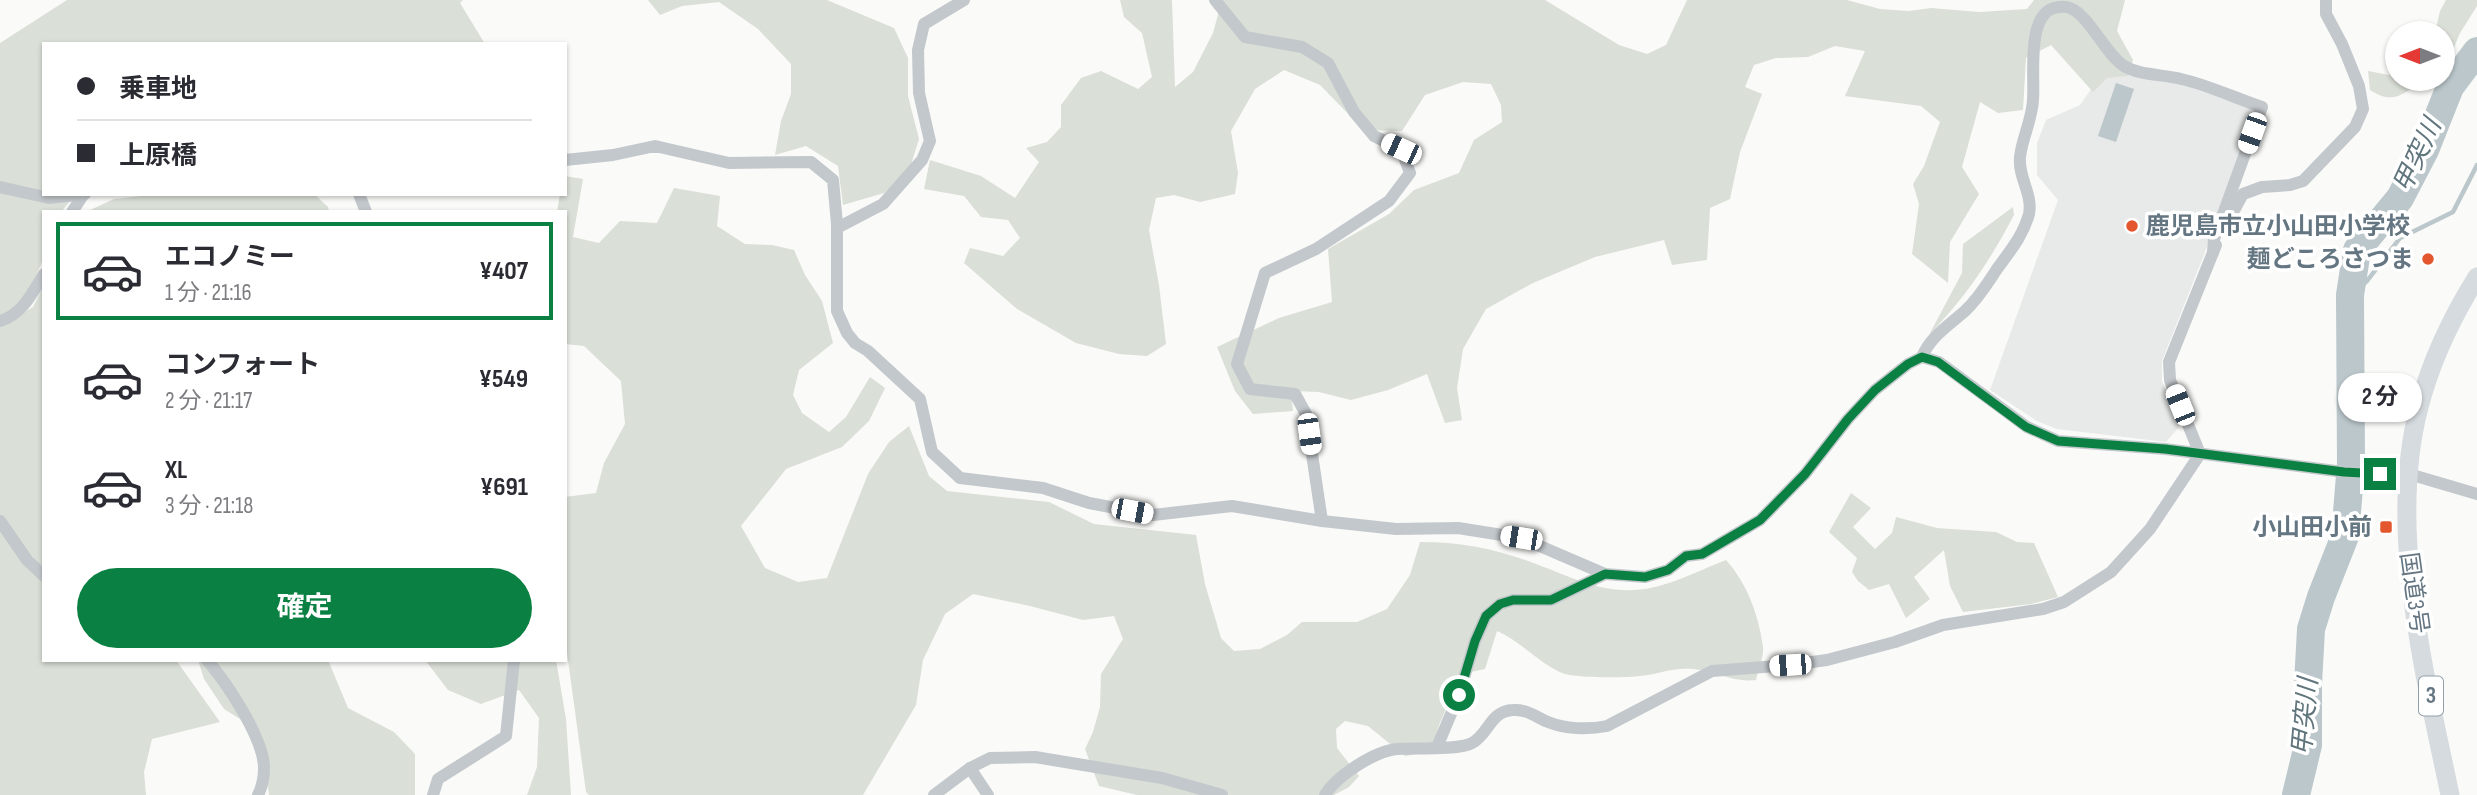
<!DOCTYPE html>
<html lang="ja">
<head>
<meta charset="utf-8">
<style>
	body { margin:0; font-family:"Sofia Sans Condensed","Noto Sans JP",sans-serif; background:#f7f7f7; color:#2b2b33; height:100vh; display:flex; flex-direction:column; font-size:26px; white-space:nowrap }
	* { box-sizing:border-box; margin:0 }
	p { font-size:23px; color:#7c7c81 }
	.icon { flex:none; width:38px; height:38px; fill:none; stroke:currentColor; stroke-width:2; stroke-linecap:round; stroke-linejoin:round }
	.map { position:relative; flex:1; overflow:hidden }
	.sheet { position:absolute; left:42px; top:210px; width:525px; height:452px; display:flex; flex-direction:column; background:#fff; border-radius:0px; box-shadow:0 2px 5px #0004 }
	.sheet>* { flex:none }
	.banner { position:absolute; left:42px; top:42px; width:525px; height:154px; border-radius:0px; box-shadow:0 2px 5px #0004; display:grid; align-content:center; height:154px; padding:0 35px; background:#fff }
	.needle { width:46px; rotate:270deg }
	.tools { position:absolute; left:2385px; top:21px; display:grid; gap:14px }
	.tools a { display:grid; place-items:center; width:70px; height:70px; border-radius:50%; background:#fff; box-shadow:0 2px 5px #0004; font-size:35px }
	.end { position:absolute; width:32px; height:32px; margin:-16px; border:9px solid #0b8043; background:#fff; box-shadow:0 0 0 4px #fff }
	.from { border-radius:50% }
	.bubble { position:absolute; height:49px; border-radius:24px; background:#fff; box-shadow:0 2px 5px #0004; font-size:23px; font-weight:700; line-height:49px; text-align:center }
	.car { position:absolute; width:21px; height:42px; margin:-21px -10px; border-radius:9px; box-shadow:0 0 5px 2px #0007; background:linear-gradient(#fff 24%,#345 0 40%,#fff 0 76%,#345 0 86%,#fff 0) }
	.banner b { display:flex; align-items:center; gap:24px; height:66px; font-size:26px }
	.banner b+b { border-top:2px solid #e1e1e2 }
	.banner i { width:18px; height:18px; background:#2b2b33 }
	ul { padding:12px 0 0; list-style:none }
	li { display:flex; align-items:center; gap:21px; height:98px; margin:0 14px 10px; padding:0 21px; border:4px solid transparent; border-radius:0px }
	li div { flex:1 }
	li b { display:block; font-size:26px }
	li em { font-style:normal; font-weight:700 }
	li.active { border-color:#0b8043 }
	li>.icon { width:63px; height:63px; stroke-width:1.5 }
	.button { display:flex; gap:14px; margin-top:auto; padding:14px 35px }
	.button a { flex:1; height:80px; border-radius:42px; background:#0b8043; color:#fff; font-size:28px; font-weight:700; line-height:80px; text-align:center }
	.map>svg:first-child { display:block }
	.built { fill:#e8e9e9 }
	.green { fill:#dadfd7 }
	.water { fill:#bbc7cb }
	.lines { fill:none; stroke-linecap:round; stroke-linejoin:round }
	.stream { stroke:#bbc7cb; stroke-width:4.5 }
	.river { stroke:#bbc7cb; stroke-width:28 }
	.minor { stroke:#c3c8cc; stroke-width:12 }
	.trunk { stroke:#d6dbdf; stroke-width:19 }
	.route { stroke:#0b8043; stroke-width:9 }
	.poi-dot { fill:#e4572e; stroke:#fff; stroke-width:2.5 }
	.labels { text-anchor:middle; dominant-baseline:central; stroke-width:7; stroke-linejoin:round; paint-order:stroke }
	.shield { fill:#fff; stroke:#939fa8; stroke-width:2 }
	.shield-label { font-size:23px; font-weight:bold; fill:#657683 }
	.poi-label { font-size:24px; font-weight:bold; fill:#657683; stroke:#fff; text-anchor:end }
	.street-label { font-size:24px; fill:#657683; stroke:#fff }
	.water-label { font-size:26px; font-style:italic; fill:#60757c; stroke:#fff }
</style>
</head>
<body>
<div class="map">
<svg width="2477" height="795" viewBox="0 0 2477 795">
	<rect width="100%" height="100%" fill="#fafaf8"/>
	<!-- built -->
	<path class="built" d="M2110,62l147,47 -52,143 -43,109v20l17,46 -13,15 -109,-13 -20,-8 -47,-31 68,-190 -21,-25v-32l9,-23 34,-15z"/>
	<!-- green -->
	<g class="green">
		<path d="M67,0h396l-3,3 25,41h-441v150h32l-15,18h-17v45l-11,26 -19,28 -14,4v-272z"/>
		<path d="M648,0h179l67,28 14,30v38l11,43 -10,32 -25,22 -41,12 -5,-39 -32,-20 -31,9 6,-34 10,-27v-30l-33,-35 -39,-27 -37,4 -22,9z"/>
		<path d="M1120,0h52l3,87 18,-15 20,-39 9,-33h323l74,45 28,9 19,-9 21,-45h160l33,9 29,2 22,-3 48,4 48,-3 7,-9h91l-8,31 16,29 -5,16 -21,2 -14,14 -42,-47 -25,13 -3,52 -25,3 -18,-11 -18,65 17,27 -29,48 -2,41 -36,-29 7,-50 -6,-20 11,-18 16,-44 -19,-16 -76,-10 20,-45 -30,-5 -27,11 -32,1 -22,7 -9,22 17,7 -22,58 -10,47 -20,9 -3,52 -35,5 -8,-25 -69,17 -62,26 -47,26 -23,40 -6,39 5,32 -17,3 -18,-49 -39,16 -37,10 -32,-8 -28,-1 2,20 -40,3 -18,-23 -18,-44 62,-29 53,-16 -4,-53 61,-35 25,-24 45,-17 15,-33 28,-18 -1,-17 -10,-21 -28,-2 -38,13 -23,36 -38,-1 -44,-45 -36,-15 -29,19 -24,42 7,42 -3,21 -35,8 -26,-7 -18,3 -7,32 10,55 7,59 -19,12 -28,-2 -43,-11 -59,-34 -53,-46 6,-15 33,8 17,-18 -12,-18 -27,-3 -17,-21 -40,-7 6,-29 51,16 34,22 24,-36 -13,-14 21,-6 14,-15v-22l20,-27 20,-7 37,18 14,-12 -10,-44 -18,-16z"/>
		<path d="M2446,0h31v6l-17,27 -13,31 -4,3v-34h-8l5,-22z"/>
		<path d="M2397,70l1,9h26c-20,14 -29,27 -54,11l-2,-19 21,4z"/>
		<path d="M565,176l18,3 -10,58 26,6 21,-22 37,2 17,-35 46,8 -3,30 28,18 27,1 22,5 11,25 17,26 11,42 -34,27 -6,25 9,18 27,19 17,-15 24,-40 15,11 -16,33 -27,26 -56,22 -45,57 24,42 33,14 29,-4 41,-104 21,-32 20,-16 20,50 18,15 102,11 45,22 102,11 9,49 16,54 13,13 26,-2 27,-14 15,-13h55l30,-13 23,-34 10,-33c42,0 77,7 116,22 32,12 63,28 98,26 31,-1 63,-19 92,-30 21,23 33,56 37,87 1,10 -5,23 -7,33 -22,3 -41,-9 -63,-11 -21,-2 -33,5 -53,7 -15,2 -61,2 -75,-2 -22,-7 -44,-33 -68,-43l-12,38 -24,5 -22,51 -8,27 -26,4 -37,-30 -23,-5 -9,8 1,19 22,28 -10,11 -15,8h-197l-38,-9 -14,-37 8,-17 7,-25 1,-33 22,-35 -9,-23 -31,4 -53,-14 -57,-12 -28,20 -22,46 -7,45 -53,90h-274l-3,-3 -21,-154v-141l31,-4 8,-30 21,-39 -4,-43 -37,-35 -19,-2v-132h-8l3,-18h5z"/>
		<path d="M160,194h154l14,13 1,5h-243l28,-13z"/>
		<path d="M2013,207l1,8c-26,49 -47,80 -85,120l33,-62 1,-29z"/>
		<path d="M44,285v375h132l44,62 -68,17 -8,33 2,23h-146v-468l33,-20z"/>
		<path d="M1851,493l20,15 -18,19 22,22 17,-16 4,-16 41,11 59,4 21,10 17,1 24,54 -27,7 -68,8 -13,-26 -6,-36 -30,27 16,22 -24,19 -17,-34 -20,6 -11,-9 -6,-9 5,-14 -28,-26z"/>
		<path d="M198,660h130l20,48 46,24 21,22v41h-146l-3,-21 -13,-47 -29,-18 -20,-30z"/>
		<path d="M425,660h131l10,59 5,76h-44l10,-28 2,-49 -20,-28 -38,14 -33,-14z"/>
	</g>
	<!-- water -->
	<path class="water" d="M2116,83l18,6 -18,53 -18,-6z"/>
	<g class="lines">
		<!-- stream -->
		<path class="stream" d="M2350,295l17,-14 33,-43 53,-26 24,-47"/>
		<!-- river -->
		<path class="river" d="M2296,795l12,-50v-61l3,-55 10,-32 24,-61 6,-72 -1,-169 7,-45 43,-52 25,-48 25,-63 27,-36"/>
		<!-- minor -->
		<g class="minor">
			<path d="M1215,0l30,37 57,10 26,16 26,49 20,24 27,13 9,24 -21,28 -73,48 -51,24 -28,91 13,25 45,5 11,20 16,107"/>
			<path d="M565,160l48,-5 42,-9 74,17 82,-1 22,18 4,44v87l10,22 8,10 13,8 52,48 12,53 28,26 83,10 46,15 64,12 79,-9 90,15 74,8 62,-1 63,10 84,36 40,3 23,-7 18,-14 16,-2 58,-34 45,-46 43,-55 27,-29 33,-26 14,-7 17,5 88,65 31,14 107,8 179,23 65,2 68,20"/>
			<path d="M0,187l49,11 36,-4"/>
			<path d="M359,194l7,18"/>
			<path d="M72,212l11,-17"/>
			<path d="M837,228l46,-24 39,-44 8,-19 -11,-48 -1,-43 6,-26 40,-24"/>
			<path d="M2224,229l19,-35 19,-7 28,-2 13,-4 52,-54 8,-18 -4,-23 -17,-42 -16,-30v-14"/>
			<path d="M0,321c22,-6 33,-29 44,-47"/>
			<path d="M1922,357c8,-20 27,-32 43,-46 14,-13 22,-27 32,-42 13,-18 26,-33 32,-55 4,-20 -11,-36 -9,-57 2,-19 12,-37 13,-57 2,-23 -7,-84 21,-92 4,-1 11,-2 16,0 20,8 35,46 54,58 17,10 39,8 57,13 27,6 54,19 81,28l-48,132 -1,13"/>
			<path d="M2200,454l-30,-74 -1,-18 47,-117"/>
			<path d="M0,521l27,39 17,16"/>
			<path d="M207,660c19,22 57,78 57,108 0,9 -2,19 -6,27"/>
			<path d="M1437,747l22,-52 16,-54 11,-25 14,-12 13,-4h38l54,-26"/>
			<path d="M970,768l18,27"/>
			<path d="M433,795l5,-16 68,-43 8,-76"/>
			<path d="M934,795l36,-27 20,-10 45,-1 127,21 60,17"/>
			<path d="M1325,795c11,-19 50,-44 72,-46 17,-1 63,1 75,-6 17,-9 18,-32 41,-33 14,-1 23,7 35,12 17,7 40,8 59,4l105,-55 78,-6 37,-5 68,-18 48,-17 100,-16 21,-7 47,-30 39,-43 50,-75"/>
		</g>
		<!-- trunk -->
		<path class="trunk" d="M2450,795c-25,-121 -63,-266 -31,-388 12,-46 33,-90 58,-130"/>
	</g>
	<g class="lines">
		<!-- route -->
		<path class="route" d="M1459,695l16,-54 11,-25 14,-12 13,-4h38l54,-26 40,3 23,-7 18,-14 16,-2 58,-34 45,-46 43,-55 27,-29 33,-26 14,-7 16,5 88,65 32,14 107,8 179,23 36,2"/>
	</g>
	<!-- markers -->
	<g class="poi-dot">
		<circle cx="2132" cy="226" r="7"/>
		<circle cx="2428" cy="259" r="7"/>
		<rect x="2379" y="520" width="14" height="14" rx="3.5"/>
	</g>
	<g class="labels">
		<!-- shield labels -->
		<rect class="shield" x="2419" y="676.5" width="24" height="39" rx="5"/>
		<g class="shield-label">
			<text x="2431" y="696">3</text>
		</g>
		<!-- poi labels -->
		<g class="poi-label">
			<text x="2146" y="226" text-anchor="start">鹿児島市立小山田小学校</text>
			<text x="2414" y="259">麺どころさつま</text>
			<text x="2372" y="527">小山田小前</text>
		</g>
		<!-- street labels -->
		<g class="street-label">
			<text transform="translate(2414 593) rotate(82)">国道3号</text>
		</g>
		<!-- water labels -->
		<g class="water-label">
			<text transform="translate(2418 156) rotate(-65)">甲突川</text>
			<text transform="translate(2306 717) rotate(-85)">甲突川</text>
		</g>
	</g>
</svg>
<div class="tools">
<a><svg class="needle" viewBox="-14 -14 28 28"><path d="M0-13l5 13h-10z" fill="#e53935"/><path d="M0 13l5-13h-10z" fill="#7c7c81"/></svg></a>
</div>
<i class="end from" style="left:1459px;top:695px"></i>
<i class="end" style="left:2380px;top:474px"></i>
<div class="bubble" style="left:2338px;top:373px;width:84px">2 分</div>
<i class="car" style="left:2252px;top:133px;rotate:200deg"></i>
<i class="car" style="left:1401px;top:149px;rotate:295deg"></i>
<i class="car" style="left:2180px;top:405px;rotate:338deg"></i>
<i class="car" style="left:1309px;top:434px;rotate:172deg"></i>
<i class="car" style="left:1132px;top:511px;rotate:101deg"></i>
<i class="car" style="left:1521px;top:538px;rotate:279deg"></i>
<i class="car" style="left:1790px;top:665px;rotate:266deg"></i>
<div class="banner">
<b><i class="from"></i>乗車地</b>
<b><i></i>上原橋</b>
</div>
<section class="sheet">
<ul>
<li class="active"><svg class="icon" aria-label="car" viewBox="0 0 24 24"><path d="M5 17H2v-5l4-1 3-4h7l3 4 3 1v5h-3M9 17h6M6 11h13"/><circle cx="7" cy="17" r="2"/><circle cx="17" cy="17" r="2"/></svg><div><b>エコノミー</b><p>1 分 · 21:16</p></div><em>¥407</em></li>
<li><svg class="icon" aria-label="car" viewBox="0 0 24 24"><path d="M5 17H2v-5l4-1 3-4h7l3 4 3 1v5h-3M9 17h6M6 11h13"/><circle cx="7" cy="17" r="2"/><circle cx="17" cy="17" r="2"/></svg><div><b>コンフォート</b><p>2 分 · 21:17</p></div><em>¥549</em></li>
<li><svg class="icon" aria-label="car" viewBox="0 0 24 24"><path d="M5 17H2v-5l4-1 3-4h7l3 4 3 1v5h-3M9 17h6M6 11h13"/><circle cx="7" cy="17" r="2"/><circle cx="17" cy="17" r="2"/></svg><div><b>XL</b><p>3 分 · 21:18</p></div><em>¥691</em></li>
</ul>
<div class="button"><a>確定</a></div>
</section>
</div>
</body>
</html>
